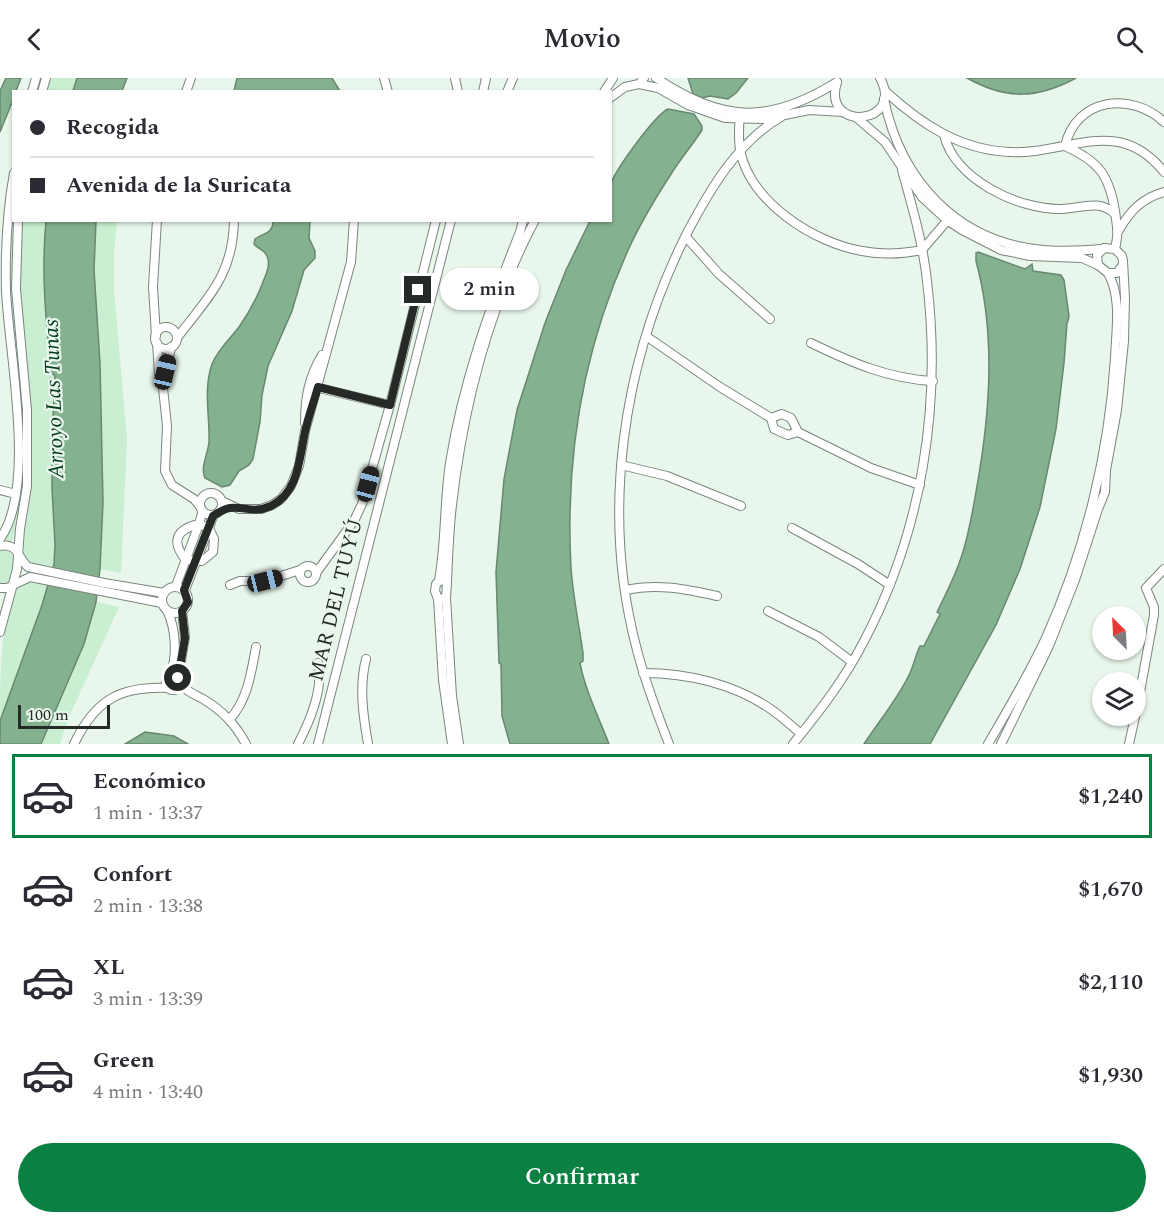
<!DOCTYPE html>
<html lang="es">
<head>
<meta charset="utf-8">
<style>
	body { margin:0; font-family:Spectral,serif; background:#f2f2f3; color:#2b2b33; height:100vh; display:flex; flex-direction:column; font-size:22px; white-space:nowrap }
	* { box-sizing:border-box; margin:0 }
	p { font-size:20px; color:#7c7c81 }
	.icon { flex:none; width:33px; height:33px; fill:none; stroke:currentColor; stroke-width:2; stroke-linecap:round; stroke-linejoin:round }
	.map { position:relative; height:666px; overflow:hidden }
	.sheet { display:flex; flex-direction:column; background:#fff; flex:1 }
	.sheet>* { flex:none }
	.banner { position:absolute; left:12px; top:12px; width:600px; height:132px; border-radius:0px; box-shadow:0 2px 4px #0004; display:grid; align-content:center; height:132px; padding:0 18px; background:#fff }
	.needle { width:39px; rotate:336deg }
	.fabs { position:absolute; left:1092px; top:528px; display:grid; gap:12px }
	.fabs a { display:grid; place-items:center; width:54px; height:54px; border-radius:50%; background:#fff; box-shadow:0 2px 4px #0004; font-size:30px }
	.scale { position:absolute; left:18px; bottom:15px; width:92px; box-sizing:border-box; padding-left:6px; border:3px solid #252a26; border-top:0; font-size:16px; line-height:21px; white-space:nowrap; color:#252a26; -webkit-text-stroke:4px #e8f6eb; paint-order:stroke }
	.end { position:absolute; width:27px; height:27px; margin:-14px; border:8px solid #252a26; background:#fff; box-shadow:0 0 0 3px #fff }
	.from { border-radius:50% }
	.bubble { position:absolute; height:42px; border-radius:21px; background:#fff; box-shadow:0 2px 4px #0004; font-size:20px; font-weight:600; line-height:42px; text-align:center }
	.car { position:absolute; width:18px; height:36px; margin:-18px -9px; border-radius:8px; box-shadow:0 0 4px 2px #0007; background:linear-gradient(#222 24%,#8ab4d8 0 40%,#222 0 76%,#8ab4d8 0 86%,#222 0) }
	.banner b { display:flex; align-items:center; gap:21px; height:57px; font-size:22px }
	.banner b+b { border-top:2px solid #e1e1e2 }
	.banner i { width:15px; height:15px; background:#2b2b33 }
	ul { padding:10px 0 0; list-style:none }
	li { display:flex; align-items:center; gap:18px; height:84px; margin:0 12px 9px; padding:0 6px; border:3px solid transparent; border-radius:0px }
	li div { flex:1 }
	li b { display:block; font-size:22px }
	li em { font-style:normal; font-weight:600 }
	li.current { border-color:#0b8043 }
	li>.icon { width:54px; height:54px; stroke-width:1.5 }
	.button { display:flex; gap:12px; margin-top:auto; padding:12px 18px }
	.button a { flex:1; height:69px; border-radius:36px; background:#0b8043; color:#fff; font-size:24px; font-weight:600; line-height:69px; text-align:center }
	header { display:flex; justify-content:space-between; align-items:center; height:78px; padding:0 18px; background:#fff; font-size:27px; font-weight:600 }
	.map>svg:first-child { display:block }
	.green { fill:#c9eed1 }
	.water { fill:#84b18f; stroke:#688870; stroke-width:1.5 }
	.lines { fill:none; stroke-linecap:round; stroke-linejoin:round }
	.minor-casing { stroke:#7a867d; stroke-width:10 }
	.minor { stroke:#fff; stroke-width:8 }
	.route { stroke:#252a26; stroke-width:8 }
	.labels { text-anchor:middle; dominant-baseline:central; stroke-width:4.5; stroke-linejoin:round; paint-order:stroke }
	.street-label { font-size:21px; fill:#252a26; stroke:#e8f6eb }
	.water-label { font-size:22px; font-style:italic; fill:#003a19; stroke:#e8f6eb }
</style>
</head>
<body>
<header><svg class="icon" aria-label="back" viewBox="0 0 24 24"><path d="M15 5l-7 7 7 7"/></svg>Movio<svg class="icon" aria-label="search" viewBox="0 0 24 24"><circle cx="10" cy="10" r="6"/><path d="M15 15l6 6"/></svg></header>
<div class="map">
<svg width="1164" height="666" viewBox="0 0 1164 666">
	<rect width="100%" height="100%" fill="#e8f6eb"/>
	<!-- green -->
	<g class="green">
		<path d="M49,0h28l-4,13 -28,1z"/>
		<path d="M13,128l1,14 1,1 -2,38 1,52 10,93v87l-12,50 -10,-2c37,-47 11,-169 9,-228 -2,-36 0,-70 2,-105z"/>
		<path d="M21,143h25c-5,50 0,101 5,151l4,4c-2,37 -4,74 -3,111 0,26 8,56 0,82 -15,-2 -27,-3 -32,-20l12,-85 -3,-59 -10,-123z"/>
		<path d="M96,143h21l-3,32v37l13,149 -6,134 -21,-4 3,-67 -3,-139 -6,-93z"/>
		<path d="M0,471c19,1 15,21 8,33l-8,4z"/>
		<path d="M34,502l15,3 -49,138c0,-46 0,-90 14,-133l14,-7z"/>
		<path d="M96,524l23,5 -50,110 -9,27h-19l43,-100z"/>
	</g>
	<!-- water -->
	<g class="water">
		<path d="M6,0h15l-5,13 -2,1 -1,8 -13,32v-41z"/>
		<path d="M77,0h50l-5,13h-49z"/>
		<path d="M237,0h95l8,13h-106z"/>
		<path d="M688,0h60l-12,15 -8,6 -18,-3 -8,2 -9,-4z"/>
		<path d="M967,0h109c-39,21 -70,22 -109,0z"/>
		<path d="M668,31l26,5 8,12v4c-9,14 -20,27 -29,41 -15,23 -31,49 -43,75 -47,102 -65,210 -59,322 2,28 8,57 12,85v8l-3,2c5,27 19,55 29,81h-99l-8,-28 -1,-52 -2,-1 -3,-91 8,-93 13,-69 28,-87 21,-53 24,-49 20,-1c0,-10 -3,-27 1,-37 6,-15 43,-67 57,-74z"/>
		<path d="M46,143h50l-2,49 6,93 3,139 -3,67 -4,33 -12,42 -43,100h-41v-23l42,-116 12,-41 1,-20 -3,-55v-49l3,-64 -4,-4c-5,-50 -10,-101 -5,-151z"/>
		<path d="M273,143h37l-1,17 6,13v7l-11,12 -12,41 -24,55 -6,29 -2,27 -7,37 -4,6 -10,6 -9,14 -8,2 -17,-9c-5,-11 3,-24 4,-36 1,-26 -6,-52 3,-78 6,-15 18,-25 27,-37 10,-14 18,-29 24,-45 3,-8 8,-17 4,-26 -2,-6 -9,-7 -13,-12l1,-5c8,-6 18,-5 18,-18z"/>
		<path d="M978,174l47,17 7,-5 1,7 28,4 3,5 5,36 -1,5 -1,2 -3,40 -8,66 -16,78 -20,62 -24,56 -66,119h-66c15,-23 32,-43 44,-67 6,-11 7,-21 12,-31h4l16,-32 -3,-2c9,-18 18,-36 24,-54 8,-23 12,-48 16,-72 13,-73 19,-152 -1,-225v-8z"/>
		<path d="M145,654l29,4 14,8h-63z"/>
	</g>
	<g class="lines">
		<defs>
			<g id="minor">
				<path d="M384,0l4,14"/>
				<path d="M455,0l3,14"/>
				<path d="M656,0c67,44 112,47 181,4"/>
				<path d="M837,4c-16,51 69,43 43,-4"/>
				<path d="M639,6l19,4 30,17 37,13 40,1 44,-9 34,2"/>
				<path d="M885,13c36,33 75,59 125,61 58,3 108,-38 154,20"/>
				<path d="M32,14l4,-14"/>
				<path d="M42,14l4,-14"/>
				<path d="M186,14l5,-14"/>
				<path d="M483,14l3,-14"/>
				<path d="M507,14l6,-14"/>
				<path d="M604,14l9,-14"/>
				<path d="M610,20l15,-11 14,-3 5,-6"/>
				<path d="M884,21c17,82 73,143 159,151 19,2 40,0 60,-1"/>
				<path d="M740,35c-1,12 -2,25 0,37 10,52 74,93 122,101 20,4 40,3 60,-1l30,-35"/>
				<path d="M857,40l28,24 37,55 26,24 14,9 39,20 29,6 52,2 16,7"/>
				<path d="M944,57c11,45 75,75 118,74 20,-1 37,-10 53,5"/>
				<path d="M1119,152c11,-19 23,-32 45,-38"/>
				<path d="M686,159l33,37 51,45"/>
				<path d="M1115,171c4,-18 2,-20 0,-38 -6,-37 -17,-50 -50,-65 11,-48 66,-55 99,-24"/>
				<circle cx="166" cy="260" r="11"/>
				<path d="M156,258l-3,-49 4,-67"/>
				<path d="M646,258l74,51 51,31"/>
				<path d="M177,260c31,-41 56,-62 57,-118"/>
				<path d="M157,265l2,31 3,9"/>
				<path d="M811,265c39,19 78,36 122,38"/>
				<path d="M171,269l-8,41 4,38 -2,45 7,14 22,14 5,6"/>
				<path d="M315,309l75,18"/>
				<path d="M782,336l9,4 7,14 -10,3 -14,-6 -3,-11z"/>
				<path d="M305,345c0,-26 4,-46 17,-68"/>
				<path d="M798,354l73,36 49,17"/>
				<path d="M621,387l46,11 74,30"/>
				<path d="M0,412l16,4"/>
				<circle cx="211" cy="426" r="11"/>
				<path d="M222,423l17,8h22l11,-4 9,-6 10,-13 8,-20 6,-35 46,-169 3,-42"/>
				<path d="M202,435l-3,11c-22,5 -29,17 -13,36l16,1 11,-9 1,-13 -5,-11 4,-12"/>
				<path d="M792,450l66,36 32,21"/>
				<path d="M0,461c37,-52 9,-184 6,-248 -1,-39 1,-79 8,-118"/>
				<path d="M0,468c17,-4 18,12 28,21l76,16 60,10"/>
				<circle cx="308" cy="496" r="8"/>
				<path d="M316,495l38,-52 8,-17 28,-99 46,-185"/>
				<path d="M439,502c7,-38 5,-78 11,-117 13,-81 40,-156 70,-231l3,-12"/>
				<path d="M447,504c1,-25 2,-52 5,-77 11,-97 37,-198 83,-285"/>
				<path d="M230,507l10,-4h25l35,-11"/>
				<path d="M176,508l23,-62 10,4 -24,62"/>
				<circle cx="175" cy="522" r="13"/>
				<path d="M0,510h7l23,-11 132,26"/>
				<path d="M626,512c31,-7 60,-1 91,6"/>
				<path d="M446,520l6,98 7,48"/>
				<path d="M438,521l8,-1 1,-16 -6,-2 -5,4 -1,7 3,8 5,81 9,64"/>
				<path d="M167,532c9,19 11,48 2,67"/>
				<path d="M768,533l51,26 33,25"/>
				<path d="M0,554l17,-63 3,-40 7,-43v-76l-11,-121 2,-69"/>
				<path d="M366,581c-7,28 -3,56 2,85"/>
				<path d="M643,595c45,0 92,11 129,37 10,7 20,16 29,24"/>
				<circle cx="173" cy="605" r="7"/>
				<path d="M178,600l7,-41 -3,-26"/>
				<path d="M180,604c5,9 14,12 23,17 20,12 32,25 43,45"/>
				<path d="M230,641c18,-20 21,-46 26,-72"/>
				<path d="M74,666c21,-44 46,-58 94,-56"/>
				<path d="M298,666c12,-23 26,-55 20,-81"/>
				<path d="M318,666l133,-524"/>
				<path d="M669,666c-12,-31 -24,-62 -32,-94 -37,-138 -14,-289 49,-415 23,-44 51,-93 95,-118"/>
				<path d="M793,666c26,-32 51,-64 70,-101 59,-111 79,-237 64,-362 -4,-38 -15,-75 -25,-111"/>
				<path d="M988,666c20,-34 40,-68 57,-104 40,-88 64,-186 70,-282 1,-28 7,-60 -7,-85"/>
				<path d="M1001,666l48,-98 26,-66 23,-71 7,-17 1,-22 11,-60 7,-69 1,-43 -2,-37 -1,-5 -7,-7 -11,-1 -7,7 1,10 10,8h9l5,-7"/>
				<path d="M1129,666l9,-41 16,-88v-8l-8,-19 18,-19"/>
			</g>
		</defs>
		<!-- minor casing -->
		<use href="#minor" class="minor-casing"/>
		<!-- minor -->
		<use href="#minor" class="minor"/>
	</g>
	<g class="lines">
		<!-- route -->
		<path class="route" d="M178,600l7,-40 -3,-27 6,-9 -4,-12 29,-74c5,-3 10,-7 17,-8 14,-2 23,6 41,-2 28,-14 28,-47 34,-74 3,-15 9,-30 13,-45l72,18 28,-115"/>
	</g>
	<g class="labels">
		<!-- street labels -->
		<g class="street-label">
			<text transform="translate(336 522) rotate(-76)">MAR DEL TUYÚ</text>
		</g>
		<!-- water labels -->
		<g class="water-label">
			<text transform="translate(54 321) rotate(-92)">Arroyo Las Tunas</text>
		</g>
	</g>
</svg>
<div class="fabs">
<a><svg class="needle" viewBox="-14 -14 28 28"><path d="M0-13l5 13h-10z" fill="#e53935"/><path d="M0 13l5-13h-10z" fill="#7c7c81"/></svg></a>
<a><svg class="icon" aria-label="layers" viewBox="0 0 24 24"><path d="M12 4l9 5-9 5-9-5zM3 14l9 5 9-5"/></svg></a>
</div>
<div class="scale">100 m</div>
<i class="end from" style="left:178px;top:600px"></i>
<i class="end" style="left:418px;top:212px"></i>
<div class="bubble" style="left:440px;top:190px;width:99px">2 min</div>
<i class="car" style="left:165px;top:294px;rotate:13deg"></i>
<i class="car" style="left:368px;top:406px;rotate:15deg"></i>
<i class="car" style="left:265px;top:503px;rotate:76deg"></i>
<div class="banner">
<b><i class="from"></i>Recogida</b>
<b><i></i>Avenida de la Suricata</b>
</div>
</div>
<section class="sheet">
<ul>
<li class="current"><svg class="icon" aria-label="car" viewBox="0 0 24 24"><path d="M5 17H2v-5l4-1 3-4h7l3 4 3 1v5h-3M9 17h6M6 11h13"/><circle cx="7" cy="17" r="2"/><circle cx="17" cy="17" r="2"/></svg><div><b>Económico</b><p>1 min · 13:37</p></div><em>$1,240</em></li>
<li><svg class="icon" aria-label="car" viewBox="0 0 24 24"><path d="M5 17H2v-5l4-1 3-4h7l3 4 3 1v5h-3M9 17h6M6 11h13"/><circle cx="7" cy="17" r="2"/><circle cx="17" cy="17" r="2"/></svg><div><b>Confort</b><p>2 min · 13:38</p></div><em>$1,670</em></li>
<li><svg class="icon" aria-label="car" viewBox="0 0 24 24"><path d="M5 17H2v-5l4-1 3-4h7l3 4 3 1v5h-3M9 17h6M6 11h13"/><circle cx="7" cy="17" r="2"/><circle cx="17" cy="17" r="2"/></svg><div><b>XL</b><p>3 min · 13:39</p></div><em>$2,110</em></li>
<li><svg class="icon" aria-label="car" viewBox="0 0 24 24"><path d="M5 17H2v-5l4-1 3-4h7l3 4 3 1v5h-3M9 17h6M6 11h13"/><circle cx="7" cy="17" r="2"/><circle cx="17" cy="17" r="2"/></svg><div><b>Green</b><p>4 min · 13:40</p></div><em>$1,930</em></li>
</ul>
<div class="button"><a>Confirmar</a></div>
</section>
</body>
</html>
